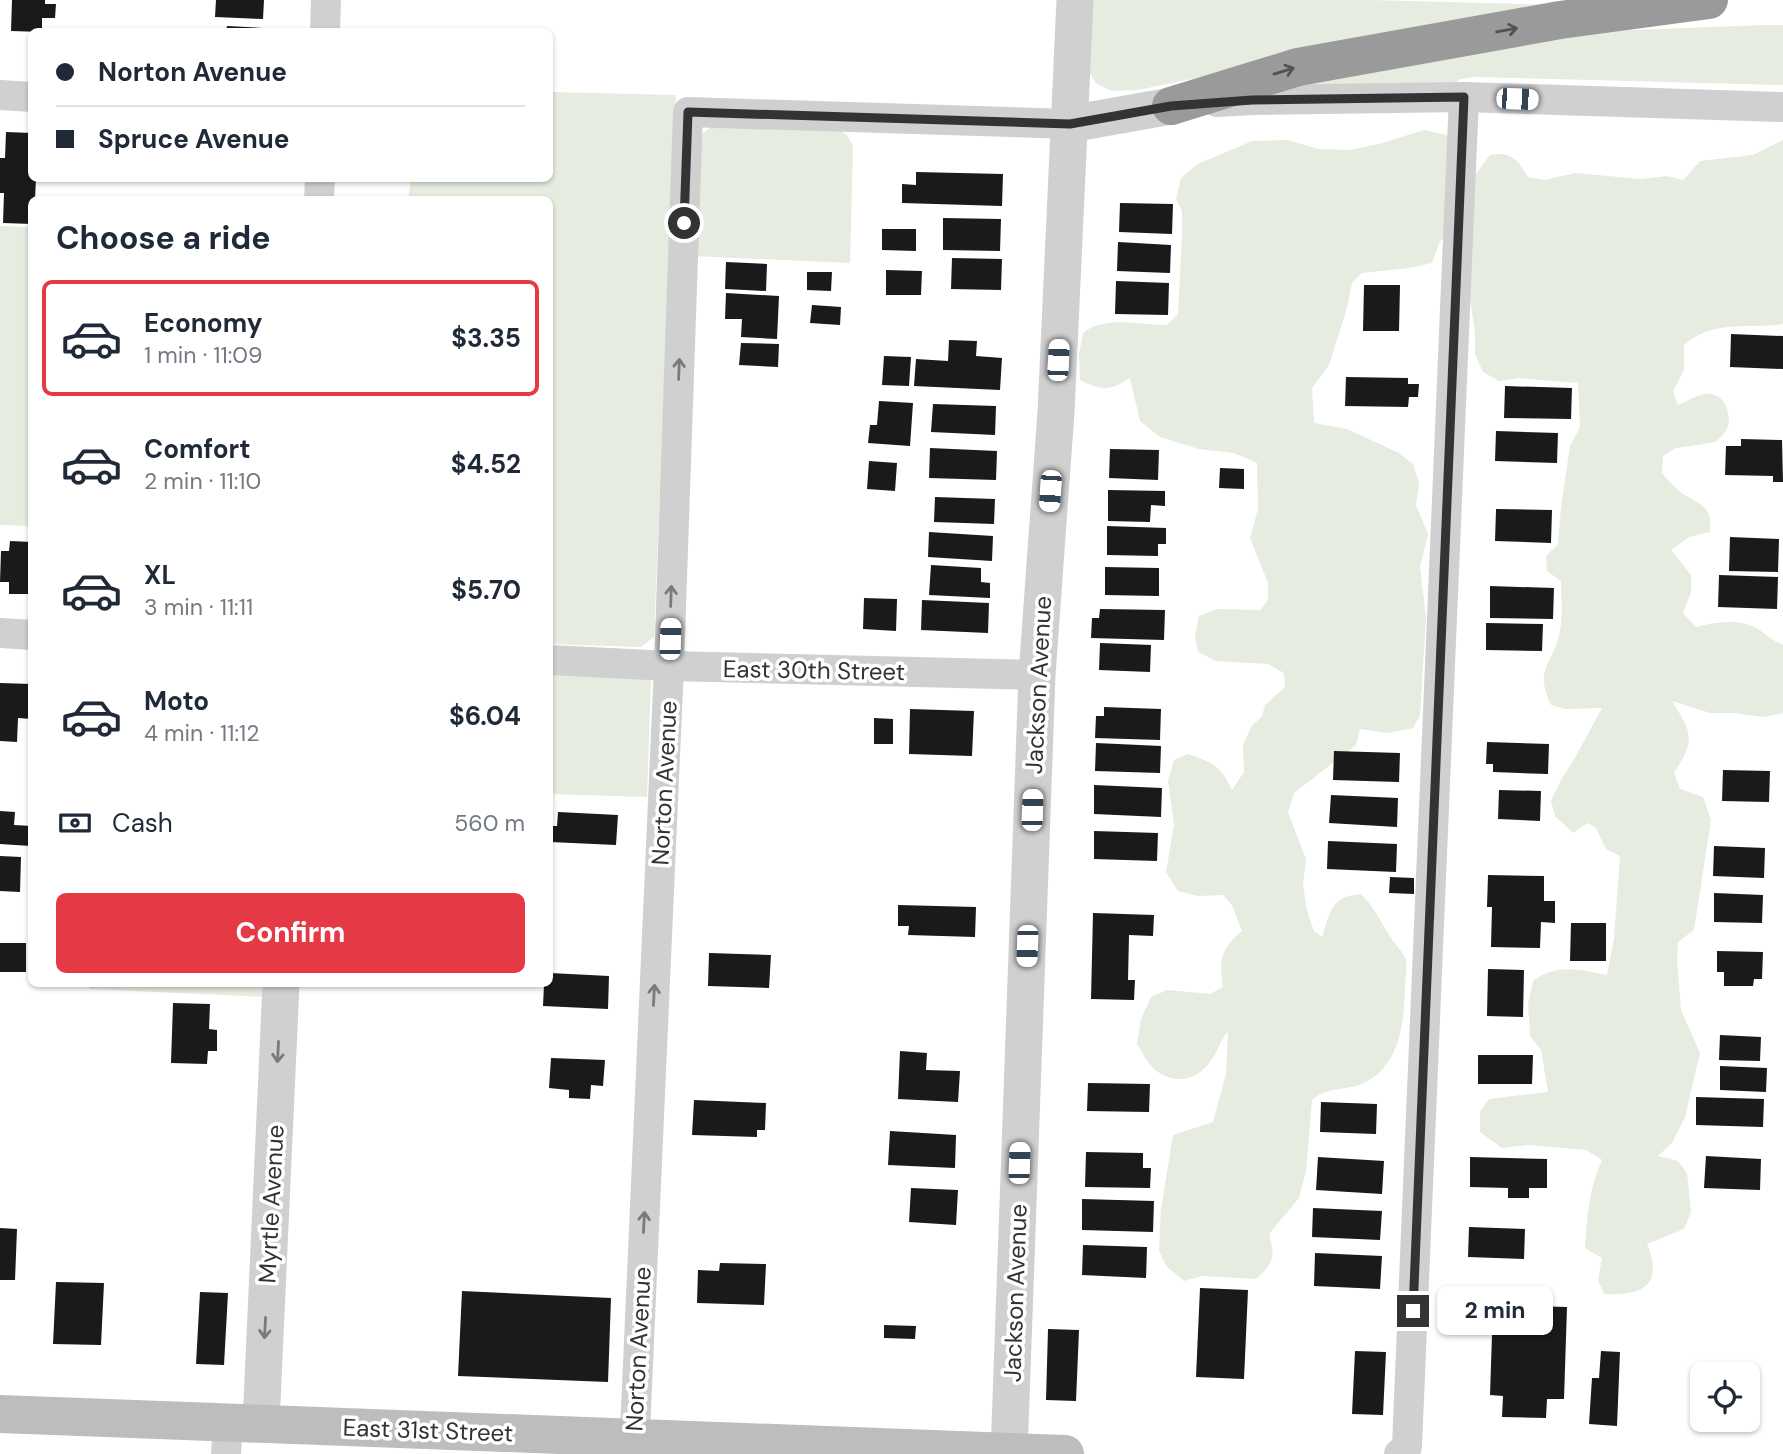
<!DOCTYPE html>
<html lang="en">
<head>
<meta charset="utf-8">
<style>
	body { margin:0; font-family:"DM Sans",sans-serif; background:#f2f2f3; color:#1f2937; height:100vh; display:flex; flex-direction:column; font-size:26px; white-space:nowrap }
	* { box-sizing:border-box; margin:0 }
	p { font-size:23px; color:#747a83 }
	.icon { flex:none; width:38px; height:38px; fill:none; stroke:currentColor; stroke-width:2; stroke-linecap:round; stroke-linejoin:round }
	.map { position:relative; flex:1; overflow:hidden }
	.drawer { position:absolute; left:28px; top:196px; width:525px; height:791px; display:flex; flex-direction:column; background:#fff; border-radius:10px; box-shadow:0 2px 5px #0004 }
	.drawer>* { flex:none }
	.banner { position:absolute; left:28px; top:28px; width:525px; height:154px; border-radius:10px; box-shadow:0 2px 5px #0004; display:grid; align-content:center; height:154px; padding:0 28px; background:#fff }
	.buttons { position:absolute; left:1690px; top:1362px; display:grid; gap:14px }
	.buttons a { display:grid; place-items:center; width:70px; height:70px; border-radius:10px; background:#fff; box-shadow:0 2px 5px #0004; font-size:35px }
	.end { position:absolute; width:32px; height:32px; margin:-16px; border:9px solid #333; background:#fff; box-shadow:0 0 0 4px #fff }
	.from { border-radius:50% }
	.bubble { position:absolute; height:49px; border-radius:10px; background:#fff; box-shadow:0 2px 5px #0004; font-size:23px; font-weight:700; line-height:49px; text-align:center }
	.car { position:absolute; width:21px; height:42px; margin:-21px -10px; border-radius:9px; box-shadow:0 0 5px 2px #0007; background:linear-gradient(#fff 24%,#345 0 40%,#fff 0 76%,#345 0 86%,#fff 0) }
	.banner b { display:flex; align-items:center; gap:24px; height:66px; font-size:26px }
	.banner b+b { border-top:2px solid #e0e1e3 }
	.banner i { width:18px; height:18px; background:#1f2937 }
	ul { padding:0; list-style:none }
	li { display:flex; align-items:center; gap:21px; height:116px; margin:0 14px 10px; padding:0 14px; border:4px solid transparent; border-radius:10px }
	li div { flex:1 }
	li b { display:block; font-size:26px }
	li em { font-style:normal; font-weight:700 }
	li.active { border-color:#e63946 }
	li>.icon { width:63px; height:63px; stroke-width:1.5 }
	h2 { padding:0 28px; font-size:32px; line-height:84px }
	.pay { display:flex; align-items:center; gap:18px; height:77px; padding:0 28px; font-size:26px }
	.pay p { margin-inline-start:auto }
	.primary-button { display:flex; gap:14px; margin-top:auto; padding:14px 28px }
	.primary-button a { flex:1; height:80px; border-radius:10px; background:#e63946; color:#fff; font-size:28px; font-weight:700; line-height:80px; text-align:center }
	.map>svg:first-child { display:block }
	.green { fill:#e6ecdf }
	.building { fill:#1a1a1a }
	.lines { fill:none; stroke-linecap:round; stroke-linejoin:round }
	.minor { stroke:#d0d0d0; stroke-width:30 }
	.tertiary { stroke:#d0d0d0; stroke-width:37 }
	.secondary { stroke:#bdbdbd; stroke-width:38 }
	.motorway { stroke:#9a9a9a; stroke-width:38 }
	.oneway { stroke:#525252 }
	.oneway2 { stroke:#7a7a7a }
	.route { stroke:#333; stroke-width:9 }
	.labels { text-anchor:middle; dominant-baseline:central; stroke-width:7; stroke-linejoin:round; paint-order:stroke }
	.street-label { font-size:24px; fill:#333; stroke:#fff }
</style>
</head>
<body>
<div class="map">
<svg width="1783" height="1454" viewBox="0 0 1783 1454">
	<rect width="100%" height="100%" fill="#fff"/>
	<!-- green -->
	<g class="green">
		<path d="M1092,0h279l230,6 -172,24 -291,60 -27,1 -15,-8 -7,-11z"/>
		<path d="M1764,25h19v60l-309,-8 -14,2 -12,9 -185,3 344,-60z"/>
		<path d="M550,92l126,3 -22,542 -13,10 -91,-3v-444h-142l3,-21 139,-1z"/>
		<path d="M715,124l119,3 13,8 6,11 -3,117 -157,-7 4,-112 6,-11z"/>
		<path d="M1424,130l23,5 21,49 22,-29c21,-4 28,5 38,22l17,3 30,-7 65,6 27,-3 16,4 17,-19 53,-6 30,-15v184c-35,5 -71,-5 -99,21v25l-11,21 5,14c10,-4 25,-15 37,-10 12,4 17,24 12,34 -2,5 -8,9 -11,13l-40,6 -13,8 -1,17c6,7 13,16 21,21 19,12 29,11 27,38l-21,5 -18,13 20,25v17l-8,21 13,14c21,-5 43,-9 62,2 9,6 15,12 25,16v68l-19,4 -31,-4h-23l-38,-12c20,32 24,39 2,72l6,16 23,8 8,23 -17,110 -16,12 -1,18 4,50 19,43 -15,64 -13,26 -14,13 20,5 9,12 4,39 -7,17 -37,15c17,42 -5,52 -43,50l-6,-14 4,-22 -17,-10c2,-31 4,-60 17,-88l-16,-10 -58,-5 -26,3 -22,-16v-21l9,-12 59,-7 -7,-42 -11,-14 -2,-32 5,-23c25,-18 46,-11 74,-6l7,-36 6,-83 -14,-7 -10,-21 -8,-5 -15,10 -18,-17 -4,-15 10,-21 15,-24 26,-48 -36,1 -15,-4c-18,-37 3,-41 9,-74 3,-15 1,-34 1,-50l-14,-10 -1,-15 12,-12 3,-37 9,-61 10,-19 -2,-44 -59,-5 -20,3 -16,-9 -8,-18v-22l-8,-52 1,-50 -28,11 -8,22 -22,5 -48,5 -10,10 -5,25 -18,57 -17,23 2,35 33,6 52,24 14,11 6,19 -3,22 12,29 -8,33 6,50 -6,99 -7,12 -24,5 -29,-4 -4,16 -62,48 -6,19 18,47 -3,26 4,26 7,20 8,6c8,-25 9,-41 39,-43 13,13 20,28 30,44 4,6 13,15 15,22 2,8 -1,19 -1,27 -1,33 -4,72 -34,92 -20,14 -41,5 -59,21l-6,71 -7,27 -30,36c6,23 6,28 -13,45l-54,-3 -18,5 -17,-14 -8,-16 2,-42 12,-74 40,-13 13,-48 2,-43c-7,8 -11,23 -19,32 -14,19 -39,22 -57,4 -6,-6 -10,-16 -15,-23l4,-25 10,-22 16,-7 43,4 13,-7c-4,-28 -3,-37 19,-56l-10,-26 -9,-10 -25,1 -20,-5 -12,-19 8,-47 -6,-44 6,-21 14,-6c25,9 33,12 44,36l12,-18 -1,-27 8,-18 11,-11 3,-11 20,-18 -1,-14 -16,-9 -52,-3 -18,-9 -3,-16 4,-20 18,-7 43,1 8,-10v-17l-18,-45 8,-29 -1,-46 -23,-10 -35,-4 -39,-12 -20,-16 -10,-43c-20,13 -29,13 -50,2l-1,-26 4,-21c22,-18 56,-8 84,-8l11,-11 4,-79v-24l-6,-12 5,-21 17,-14 54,-23 36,-1 30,9 32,1 29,-6z"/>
		<path d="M0,226l31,1v299l-31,-1z"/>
		<path d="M550,668l101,11 -4,118 -97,-3z"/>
		<path d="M89,984h180v13l-180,-8z"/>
	</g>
	<!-- building -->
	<g class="building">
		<path d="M12,0h33v4h11l-1,14h-13v14l-31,-1z"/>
		<path d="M216,0h48l-1,19 -48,-2z"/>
		<path d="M227,26l36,2v4h-37z"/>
		<path d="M6,132l26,1v45h4l-1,22h-3v24l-29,-1 1,-30h-4v-35h5z"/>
		<path d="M916,172l87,2 -1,32 -100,-3v-19l14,1z"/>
		<path d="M1120,203l53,1 -1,30 -53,-2z"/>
		<path d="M943,218l58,1 -1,32 -57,-1z"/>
		<path d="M882,229h34v22l-34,-1z"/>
		<path d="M1118,242l53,3 -1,28 -53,-2z"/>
		<path d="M952,258l50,1 -1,31 -50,-1z"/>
		<path d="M726,262l41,2 -1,27 -41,-2z"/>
		<path d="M886,270l36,1 -1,24h-35z"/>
		<path d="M807,272h25l-1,19 -24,-1z"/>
		<path d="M1116,281l53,2 -1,32 -53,-1z"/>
		<path d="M1364,285h36l-1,46h-36z"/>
		<path d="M726,293l53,3 -2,43 -36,-2 1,-18h-17z"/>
		<path d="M812,305l29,2 -1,18 -30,-2z"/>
		<path d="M1731,334l52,2v33l-53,-2z"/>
		<path d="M949,340l28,1 -1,15 26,2 -2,32 -86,-4 2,-27 32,2z"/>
		<path d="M741,343l38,1 -1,23 -39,-2z"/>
		<path d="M884,356l27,1 -2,29 -27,-1z"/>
		<path d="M1346,377l62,1v6h11l-1,13h-9l-1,10 -63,-1z"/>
		<path d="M1505,386l67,2 -1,31 -67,-1z"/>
		<path d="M879,401l34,2 -3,43 -42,-3 2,-18h7z"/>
		<path d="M933,404l63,2 -1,29 -64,-3z"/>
		<path d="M1496,431l62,2 -1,30 -62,-2z"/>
		<path d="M1741,439l41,1 1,42h-10v-6l-48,-1 1,-29h15z"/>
		<path d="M930,448l67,3 -1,29 -67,-2z"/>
		<path d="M1110,449l49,1 -1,30 -49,-2z"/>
		<path d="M869,461l28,2 -2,28 -28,-2z"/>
		<path d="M1220,468l24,1v20l-25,-1z"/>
		<path d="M1108,490l57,1v15l-14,-1 -1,17 -42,-1z"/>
		<path d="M935,497l60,2 -1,25 -60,-2z"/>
		<path d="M1496,509l56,1 -1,33 -56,-2z"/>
		<path d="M1107,526l59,2v16h-8v12l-51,-1z"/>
		<path d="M929,532l64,4 -1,25 -64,-4z"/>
		<path d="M1730,537l49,2 -1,33 -49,-1z"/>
		<path d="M10,541l22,1v52h-23v-12h-9l1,-31h8z"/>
		<path d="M931,565l50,3v14l9,1v15l-61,-3z"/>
		<path d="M1105,567l54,1v28l-54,-1z"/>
		<path d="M1719,575l59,2 -1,32 -59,-2z"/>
		<path d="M1490,586l64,2 -1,31 -63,-1z"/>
		<path d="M864,598l33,1 -1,32 -33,-2z"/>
		<path d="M922,600l67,3 -1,30 -67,-3z"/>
		<path d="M1100,609l65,1 -1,30 -73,-2 1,-20h7z"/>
		<path d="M1486,623l57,1 -1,27 -56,-1z"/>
		<path d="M1100,643l51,2 -1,27 -51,-2z"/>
		<path d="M0,683l32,1 -1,35 -13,-1 -1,24 -17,-1z"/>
		<path d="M1104,707l57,2 -1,31 -65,-2 1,-22h8z"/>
		<path d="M910,709l64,2 -2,45 -63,-2z"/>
		<path d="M874,718l19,1v25h-19z"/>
		<path d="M1487,742l62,2 -1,30 -55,-2v-8h-7z"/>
		<path d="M1096,743l65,3 -1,27 -65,-2z"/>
		<path d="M1334,751l66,2 -1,29 -66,-2z"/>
		<path d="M1723,770l47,1 -1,31 -47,-1z"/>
		<path d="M1094,785l68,3 -1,29 -67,-3z"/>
		<path d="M1499,790l42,1 -1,30 -42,-2z"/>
		<path d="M1331,795l67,3 -1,29 -68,-4z"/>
		<path d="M0,811l15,1 -1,13 18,1 -1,20 -31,-2z"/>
		<path d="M558,812l60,3 -2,30 -66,-3v-16h7z"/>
		<path d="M1094,831l64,2 -1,28 -63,-2z"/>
		<path d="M1328,841l69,3 -1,28 -69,-3z"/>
		<path d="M1714,846l51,2 -1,30 -51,-2z"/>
		<path d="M0,856l21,1 -1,35 -20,-1z"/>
		<path d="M1488,875l56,1v25h11v22l-14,-1 -1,26 -49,-1 1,-40h-5z"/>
		<path d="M1390,877l24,1v16l-25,-1z"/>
		<path d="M1714,893l49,2 -1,28 -48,-1z"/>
		<path d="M898,905l78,2 -1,30 -67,-2 1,-9h-11z"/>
		<path d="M1093,913l61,2 -1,21 -24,-1 -1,45h7l-1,20 -43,-1z"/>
		<path d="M1571,923h35v38h-36z"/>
		<rect x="0" y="943" width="26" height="29"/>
		<path d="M1717,951l46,1 -1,27h-8l-1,7h-29v-14h-7z"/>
		<path d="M709,953l62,2 -2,33 -61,-2z"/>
		<path d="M1488,969l36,1 -1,47 -36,-1z"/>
		<path d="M550,973l59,3 -1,33 -65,-3 1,-22h6z"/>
		<path d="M173,1003l37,1 -1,25 8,1v21h-9l-1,13 -36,-1z"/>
		<path d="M1720,1035l41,2 -1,24 -41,-1z"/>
		<path d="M900,1051l27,2 -1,17 34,1 -2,31 -60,-3z"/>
		<path d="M1478,1055h55l-1,29h-54z"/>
		<path d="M551,1058l54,2 -2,26 -12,-1 -1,14 -21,-1v-8l-20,-2z"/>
		<path d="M1720,1066l47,2 -1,24 -46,-2z"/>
		<path d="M1088,1083l62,1 -1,28 -62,-1z"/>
		<path d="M1696,1097l68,2 -1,28 -67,-2z"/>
		<path d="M694,1100l72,3 -1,27h-8v7l-65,-2z"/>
		<path d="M1321,1102l56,2 -1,30 -56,-2z"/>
		<path d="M890,1131l66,4 -1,33 -67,-3z"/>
		<path d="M1086,1152l57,1v15h8l-1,20 -65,-1z"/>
		<path d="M1706,1156l55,3 -1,31 -56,-2z"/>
		<path d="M1318,1157l66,4 -2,33 -66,-4z"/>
		<path d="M1470,1157l77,2v29h-18v10h-21v-10l-38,-1z"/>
		<path d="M911,1188l47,2 -2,35 -47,-3z"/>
		<path d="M1082,1199l72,2 -1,31 -71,-2z"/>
		<path d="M1313,1208l69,3 -2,29 -68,-3z"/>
		<path d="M1469,1227l56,2 -1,30 -56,-2z"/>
		<path d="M0,1228l17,1 -2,51h-15z"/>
		<path d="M1083,1245l64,2 -1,31 -64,-3z"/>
		<path d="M1315,1253l67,3 -2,33 -66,-3z"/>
		<path d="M720,1263l46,1 -2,41 -67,-2 1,-33 21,1z"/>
		<path d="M56,1282l48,1 -3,62 -48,-1z"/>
		<path d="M1200,1288l48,2 -4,89 -48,-2z"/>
		<path d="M462,1291l149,7 -3,84 -150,-6z"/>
		<path d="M200,1292l28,1 -4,72 -28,-1z"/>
		<path d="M1493,1305l74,2 -3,92h-17l-1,19 -44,-1 1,-21 -13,-1z"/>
		<path d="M884,1325l32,1 -1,13 -31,-1z"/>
		<path d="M1048,1329l31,1 -3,71 -30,-1z"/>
		<path d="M1355,1351l31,1 -3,63 -31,-1z"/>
		<path d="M1601,1351l19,1 -3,74 -28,-2 3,-46h7z"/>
	</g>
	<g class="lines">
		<!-- minor -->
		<g class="minor">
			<path d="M325,32l1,-32"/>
			<path d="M0,95l32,2"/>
			<path d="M1217,102l35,-2 212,-3 319,10"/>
			<path d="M319,200l1,-22"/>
			<path d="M0,633l32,2"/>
			<path d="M550,660l119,6 368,9"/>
			<path d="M226,1454l2,-31"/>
			<path d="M634,1454l35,-788 19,-554 382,12"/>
			<path d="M1399,1454l8,-7 1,-25 56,-1325"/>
		</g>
		<!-- tertiary -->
		<g class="tertiary">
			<path d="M1070,124l101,-18"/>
			<path d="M261,1424l20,-440"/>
			<path d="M1009,1454l28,-779 19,-263 19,-412"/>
		</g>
		<!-- secondary -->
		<path class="secondary" d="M0,1414l1065,40"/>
		<!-- motorway -->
		<path class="motorway" d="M1171,106l127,-39 262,-47 149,-20"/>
	</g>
	<!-- one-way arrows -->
	<defs><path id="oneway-shaft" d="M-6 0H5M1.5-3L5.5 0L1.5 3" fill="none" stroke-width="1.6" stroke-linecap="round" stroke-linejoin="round" transform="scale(1.75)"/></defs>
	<g class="oneway">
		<use href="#oneway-shaft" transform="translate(1507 30) rotate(-10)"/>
		<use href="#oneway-shaft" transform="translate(1284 71) rotate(-17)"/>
	</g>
	<g class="oneway2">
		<use href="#oneway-shaft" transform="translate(679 369) rotate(-88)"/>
		<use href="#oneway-shaft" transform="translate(671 596) rotate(-88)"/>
		<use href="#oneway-shaft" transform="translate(654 995) rotate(-87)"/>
		<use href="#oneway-shaft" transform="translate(278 1052) rotate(93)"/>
		<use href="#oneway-shaft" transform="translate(644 1222) rotate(-87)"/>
		<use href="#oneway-shaft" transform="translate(265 1328) rotate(93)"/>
	</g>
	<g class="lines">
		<!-- route -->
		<path class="route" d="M684,223l4,-111 382,12 101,-18 81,-6 212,-3 -51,1214"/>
	</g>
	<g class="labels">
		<!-- street labels -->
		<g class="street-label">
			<text transform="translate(814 670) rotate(1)">East 30th Street</text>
			<text transform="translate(1038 685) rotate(-87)">Jackson Avenue</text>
			<text transform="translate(664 783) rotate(-87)">Norton Avenue</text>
			<text transform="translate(271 1204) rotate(-87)">Myrtle Avenue</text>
			<text transform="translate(1015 1293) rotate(-88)">Jackson Avenue</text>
			<text transform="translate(638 1349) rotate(-87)">Norton Avenue</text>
			<text transform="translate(428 1430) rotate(2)">East 31st Street</text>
		</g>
	</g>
</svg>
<div class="buttons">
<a><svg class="icon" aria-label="locate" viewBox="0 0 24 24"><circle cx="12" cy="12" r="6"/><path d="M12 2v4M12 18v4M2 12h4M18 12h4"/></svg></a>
</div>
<i class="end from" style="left:684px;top:223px"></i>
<i class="end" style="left:1413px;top:1311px"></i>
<div class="bubble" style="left:1437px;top:1286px;width:116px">2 min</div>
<i class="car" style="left:1517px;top:99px;rotate:92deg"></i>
<i class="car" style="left:1058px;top:360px;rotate:3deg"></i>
<i class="car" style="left:1050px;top:491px;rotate:184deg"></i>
<i class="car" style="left:670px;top:639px;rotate:2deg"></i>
<i class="car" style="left:1032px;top:810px;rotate:2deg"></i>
<i class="car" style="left:1027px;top:946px;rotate:182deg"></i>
<i class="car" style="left:1019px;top:1163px;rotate:2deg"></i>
<div class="banner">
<b><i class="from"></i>Norton Avenue</b>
<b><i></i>Spruce Avenue</b>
</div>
<section class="drawer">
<h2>Choose a ride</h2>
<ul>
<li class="active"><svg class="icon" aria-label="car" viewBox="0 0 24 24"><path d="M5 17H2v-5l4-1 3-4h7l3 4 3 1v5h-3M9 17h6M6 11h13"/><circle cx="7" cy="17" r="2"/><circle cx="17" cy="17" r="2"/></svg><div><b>Economy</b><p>1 min · 11:09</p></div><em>$3.35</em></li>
<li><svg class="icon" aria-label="car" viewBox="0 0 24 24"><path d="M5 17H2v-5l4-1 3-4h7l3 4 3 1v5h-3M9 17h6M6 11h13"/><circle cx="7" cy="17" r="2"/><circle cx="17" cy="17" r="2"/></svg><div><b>Comfort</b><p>2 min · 11:10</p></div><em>$4.52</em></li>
<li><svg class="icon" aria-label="car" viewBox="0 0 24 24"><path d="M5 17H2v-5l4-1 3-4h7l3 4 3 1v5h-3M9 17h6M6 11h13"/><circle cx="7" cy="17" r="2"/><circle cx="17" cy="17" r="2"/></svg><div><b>XL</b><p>3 min · 11:11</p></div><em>$5.70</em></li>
<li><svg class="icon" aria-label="car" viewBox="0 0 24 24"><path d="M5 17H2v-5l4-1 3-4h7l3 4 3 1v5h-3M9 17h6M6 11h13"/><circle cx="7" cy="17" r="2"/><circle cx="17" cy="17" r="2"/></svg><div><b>Moto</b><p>4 min · 11:12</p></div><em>$6.04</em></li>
</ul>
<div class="pay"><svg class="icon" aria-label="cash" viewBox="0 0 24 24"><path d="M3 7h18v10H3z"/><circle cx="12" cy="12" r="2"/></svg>Cash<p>560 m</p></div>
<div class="primary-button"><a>Confirm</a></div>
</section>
</div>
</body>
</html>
